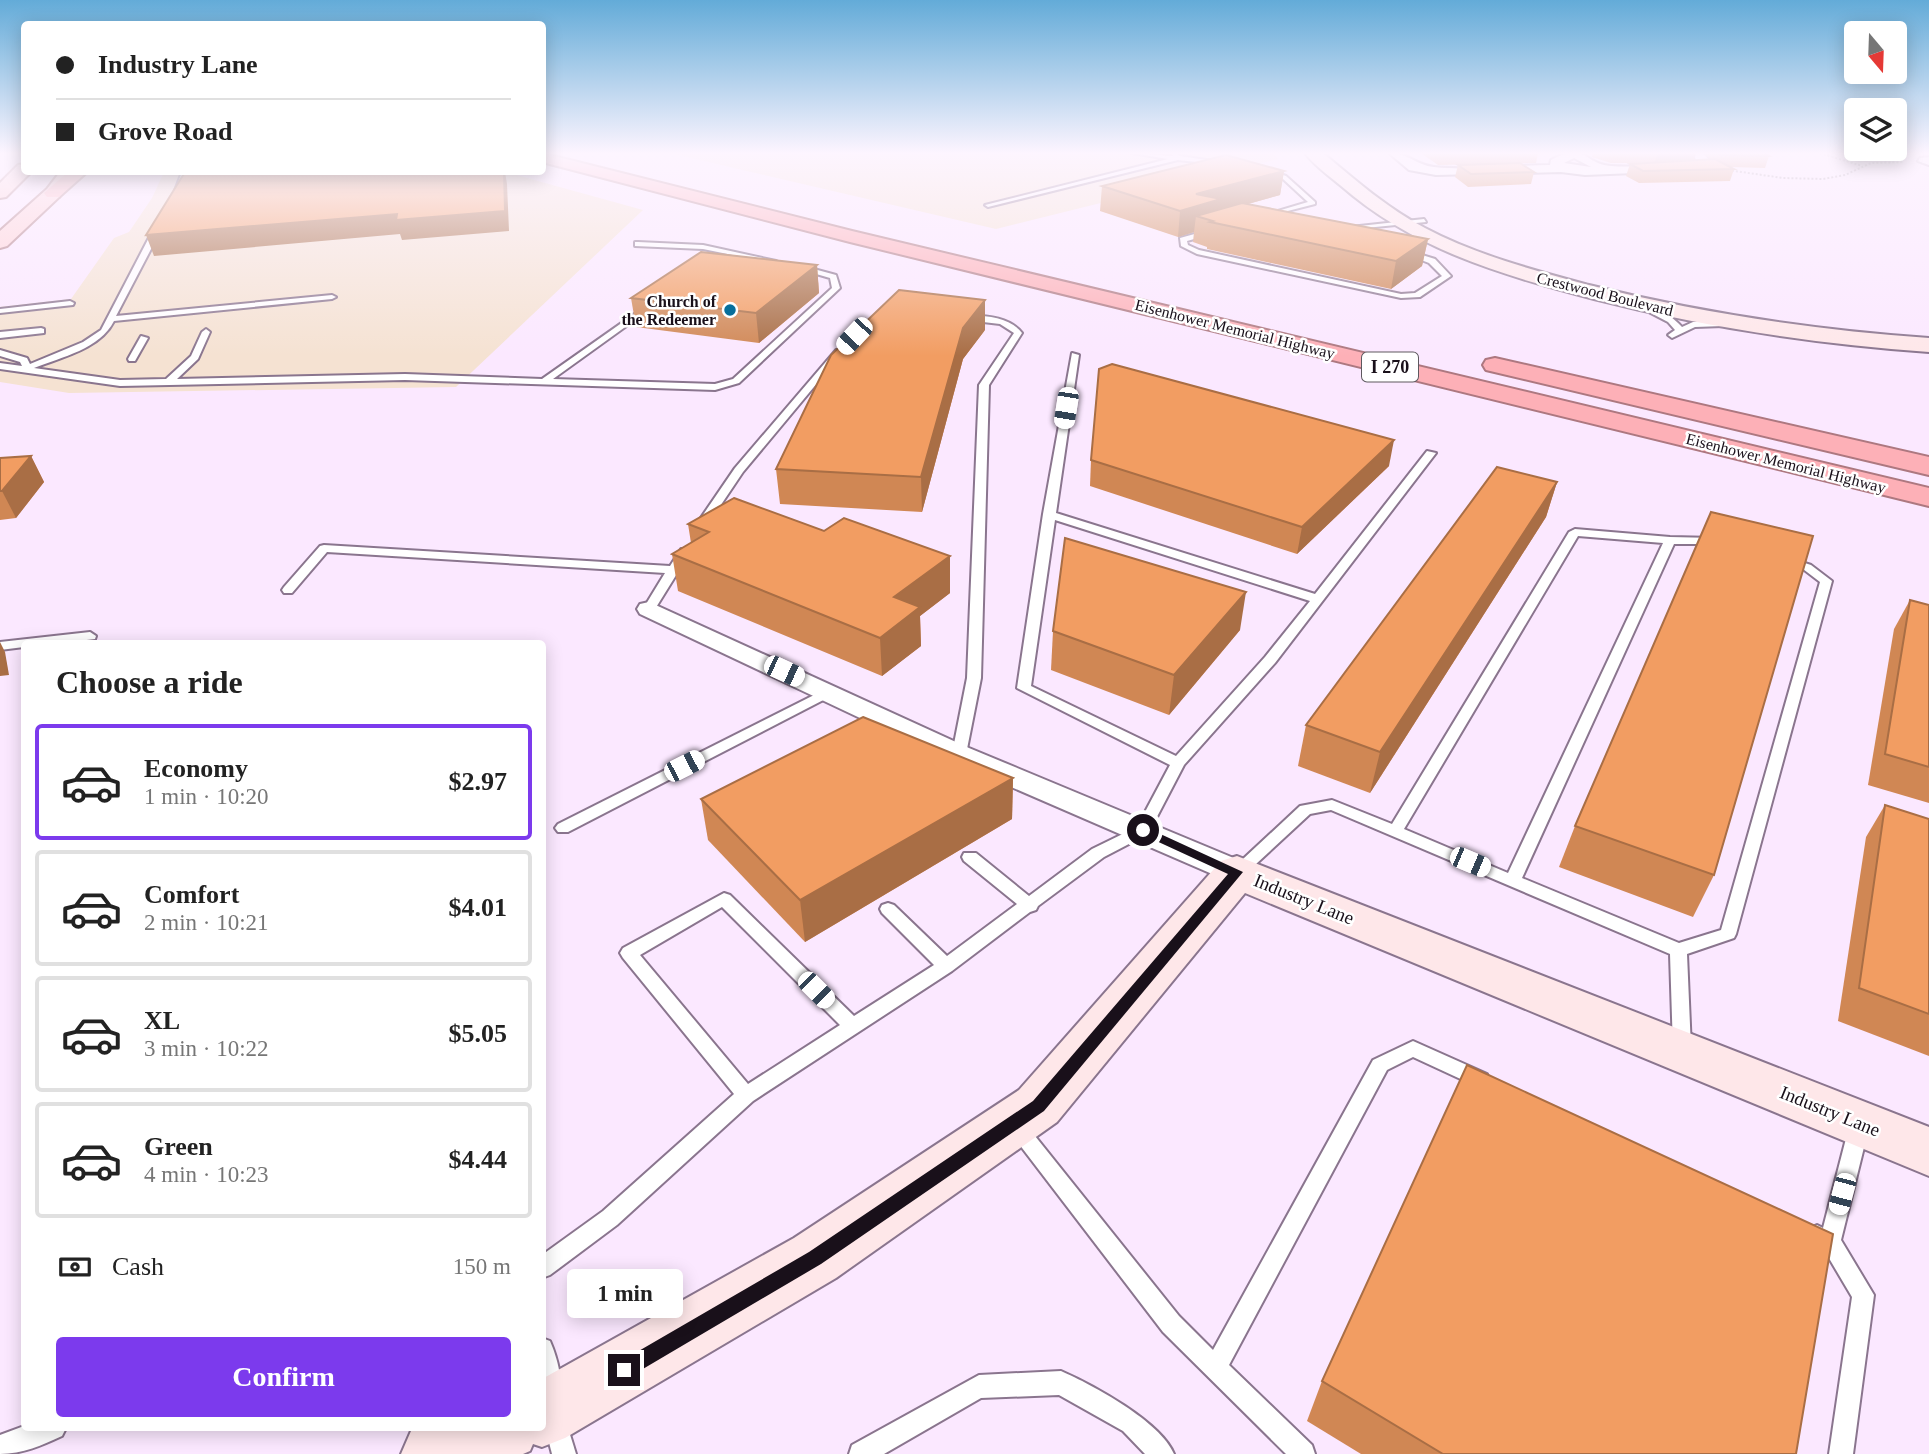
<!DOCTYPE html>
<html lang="en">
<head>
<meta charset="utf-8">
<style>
	body { margin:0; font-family:Georgia,serif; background:#f2f2f2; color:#222; height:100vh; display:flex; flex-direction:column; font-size:26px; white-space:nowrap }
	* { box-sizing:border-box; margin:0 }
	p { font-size:23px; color:#767676 }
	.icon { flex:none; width:38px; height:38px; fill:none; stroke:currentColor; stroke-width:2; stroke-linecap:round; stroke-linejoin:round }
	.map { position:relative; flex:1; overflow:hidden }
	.panel { position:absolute; left:21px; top:640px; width:525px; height:791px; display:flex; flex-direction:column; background:#fff; border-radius:7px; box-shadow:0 4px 18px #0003 }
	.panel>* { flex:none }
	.hud { position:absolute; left:21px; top:21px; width:525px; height:154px; border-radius:7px; box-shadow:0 4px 18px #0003; display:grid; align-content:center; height:154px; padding:0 35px; background:#fff }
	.needle { width:46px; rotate:161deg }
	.fabs { position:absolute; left:1844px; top:21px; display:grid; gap:14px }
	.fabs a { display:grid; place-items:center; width:63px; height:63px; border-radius:7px; background:#fff; box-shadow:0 4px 18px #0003; font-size:35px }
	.end { position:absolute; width:32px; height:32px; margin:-16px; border:9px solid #19101a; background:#fff; box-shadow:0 0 0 4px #fff }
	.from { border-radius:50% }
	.bubble { position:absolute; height:49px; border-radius:7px; background:#fff; box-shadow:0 4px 18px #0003; font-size:23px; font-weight:600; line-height:49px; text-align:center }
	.car { position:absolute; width:21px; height:42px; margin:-21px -10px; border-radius:9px; box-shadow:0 0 5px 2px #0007; background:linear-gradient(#fff 24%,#345 0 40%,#fff 0 76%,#345 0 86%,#fff 0) }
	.hud b { display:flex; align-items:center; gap:24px; height:66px; font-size:26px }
	.hud b+b { border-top:2px solid #e0e0e0 }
	.hud i { width:18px; height:18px; background:#222 }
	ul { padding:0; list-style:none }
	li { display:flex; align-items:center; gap:21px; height:116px; margin:0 14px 10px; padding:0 21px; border:4px solid #e0e0e0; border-radius:7px }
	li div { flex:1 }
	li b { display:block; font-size:26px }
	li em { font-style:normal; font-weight:600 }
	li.selected { border-color:#7c3aed }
	li>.icon { width:63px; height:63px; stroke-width:1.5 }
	h2 { padding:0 35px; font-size:32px; line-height:84px }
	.pay { display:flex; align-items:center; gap:18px; height:77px; padding:0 35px; font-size:26px }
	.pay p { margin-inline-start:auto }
	.button { display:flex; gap:14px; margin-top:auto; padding:14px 35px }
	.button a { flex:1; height:80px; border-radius:7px; background:#7c3aed; color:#fff; font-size:28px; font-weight:600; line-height:80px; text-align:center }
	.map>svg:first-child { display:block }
	.commercial { fill:#f5e2d2 }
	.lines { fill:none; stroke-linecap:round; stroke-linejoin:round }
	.lane-casing { stroke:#8a758e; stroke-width:4 }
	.street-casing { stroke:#8a758e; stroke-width:4 }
	.secondary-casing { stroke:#8a758e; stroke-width:4 }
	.primary-casing { stroke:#ad7880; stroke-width:4 }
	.highway-casing { stroke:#ad7880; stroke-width:4 }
	.path { stroke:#8a7c8c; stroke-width:2; stroke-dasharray:2 2; stroke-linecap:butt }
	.lane { fill:#fff; fill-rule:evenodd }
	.street { fill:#fff; fill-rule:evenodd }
	.secondary { fill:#fee7e9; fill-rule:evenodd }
	.primary { fill:#fed0d4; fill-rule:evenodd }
	.highway { fill:#fdb0b7; fill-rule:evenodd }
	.wall { fill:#d08754 }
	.shaded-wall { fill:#a96e45 }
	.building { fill:#f29d62; stroke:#a96e45; stroke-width:2 }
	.route { fill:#19101a }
	.poi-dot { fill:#066e9b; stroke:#fff; stroke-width:2.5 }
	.labels { text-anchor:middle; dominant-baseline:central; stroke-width:5; stroke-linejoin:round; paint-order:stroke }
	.far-street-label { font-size:16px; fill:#19101a; stroke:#fff }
	.far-poi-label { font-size:16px; font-weight:bold; fill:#19101a; stroke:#fff; text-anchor:end }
	.shield { fill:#fff; stroke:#5e585f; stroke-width:2 }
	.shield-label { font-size:18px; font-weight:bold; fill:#19101a }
	.street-label { font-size:19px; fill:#19101a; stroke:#fff }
</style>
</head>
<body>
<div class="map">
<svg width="1929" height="1454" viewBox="0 0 1929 1454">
	<rect width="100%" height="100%" fill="#fbe8ff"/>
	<!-- commercial -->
	<g class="commercial">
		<path d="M670,153h603l5,6 -282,70z"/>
		<path d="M164,172h341l138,38 -187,177 -387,6 -69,-11v-75l71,-8 43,-61 15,-6 23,-34z"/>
	</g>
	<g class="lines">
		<defs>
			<g id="lane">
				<path d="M1132,153l41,3 -2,-3h6l3,3 47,7 -3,2 -46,-5 -190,47 -3,-2 183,-46z"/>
				<path d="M1266,169l20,7 29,26v2l-51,13v-2l44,-13 -26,-24 -16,-7z"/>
				<path d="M182,172h6l-10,23 -5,1z"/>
				<path d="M1424,219l2,3 -81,8 -4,-2z"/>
				<path d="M158,226l4,2 -46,88 216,-21 4,2 -4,2 -218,22c-14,28 -52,36 -80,47l86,12 46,-1 25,-23 11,-24 4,-3 4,3 -12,27 -21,20 228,-5 137,5 108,-76 4,2 -1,2 -100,72 162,5 18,-5 99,-91 -2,-10 -31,-9v-4l37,10 4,13 -101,95 -24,7 -310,-10 -285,6 -120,-17v-6l22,3 -2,-4 -20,-6v-6l27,8 3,6 53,-22 18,-12 53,-102z"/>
				<path d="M1209,230l3,4 -25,7 1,4 11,5 202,44 14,-1 27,-17 -13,-13 -26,-10v-4l32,10 16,17 -31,21 -19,1 -204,-44 -16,-8 -1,-8z"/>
				<path d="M638,242l65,3 73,16 -4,2 -69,-14 -68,-3v-4z"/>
				<path d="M70,301l4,2 -1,2 -73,8v-4z"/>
				<path d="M1643,305c14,1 30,12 39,22l11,-5 30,-2 4,3 -4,3 -28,1 -23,11 -4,-3 7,-5 -7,-8 -25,-13z"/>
				<path d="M963,316c20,-1 46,0 59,17l-33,52 -8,293 -15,76 -7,5 -7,-5 15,-76 12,-293 35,-52 -14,-9 -34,-4 -4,-2z"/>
				<path d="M41,328l3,1v4l-44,5v-6z"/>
				<path d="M141,336l7,2 -13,23h-6l-1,-2z"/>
				<path d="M836,350l7,2 -100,120 -37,55h-8l-2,-2 39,-57z"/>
				<path d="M1072,353l7,2 -23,158 259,81 112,-143 9,2 -161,210 -91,102 -36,69 -44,23 -66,49 -2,4 -6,2 -78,59 -199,130 -136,124 -67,50 -8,3v-23l61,-44 131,-117 -111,-136 -3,-5 3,-5 101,-55 6,2 124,121 80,-51 -52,-52 -2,-4 2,-4 6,-2 6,2 53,51 70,-52 -53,-43 -2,-4 2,-4h12l53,43 63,-47 45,-22 33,-62 -153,-77 26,-174zM1055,520l255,81 -45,56 -89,99 -145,-70zM722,907l118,118 -92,59 -108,-129z"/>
				<path d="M1575,529l95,8 45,1 6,3 -6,3h-41l-152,334 157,65 42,-13 99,-348 -17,-13 -20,-7 6,-4 22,7 21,16 -96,353 -2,4 -47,16 4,95 -2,5 -7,3 -7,-3 -2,-5 -3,-95 -339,-144 -21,4 -67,62h-12l-2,-4 71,-66 32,-6 60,24 177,-292zM1578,536l85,7 -155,330 -104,-44z"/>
				<path d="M324,545l346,21 11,-17h8l2,2 -36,58 -6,4 -6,-4 22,-36 -338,-21 -35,41h-8l-2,-3 2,-3 36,-41z"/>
				<path d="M90,632l6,4 -1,3 -42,5h-29v3l-24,3v-8z"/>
				<path d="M828,688l5,1 2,3 -2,3 -265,137h-10l-3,-4 3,-4z"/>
				<path d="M1413,1041l74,33 2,6 -2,6 -7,2 -67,-31 -26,13 -158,295 83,80 3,9h-29l-123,-122 -157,-205 3,-6 7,-2 7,2 156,195 34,34 160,-290z"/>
				<path d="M1859,1119l7,2 3,6 -28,113 33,55 -21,159h-24l23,-157 -29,-49 -13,-6 -4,-7 4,-7 7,-3 6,3 26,-101 3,-6z"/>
				<path d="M542,1338l8,3c7,16 15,44 8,60l-8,4 -8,-3z"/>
				<path d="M1061,1371c32,14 100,51 113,83h-29l-22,-23 -64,-36 -78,3 -97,56h-35l3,-9 127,-70z"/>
				<path d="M556,1411l8,4 12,39h-24l-8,-31 4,-8z"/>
				<path d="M24,1426v2h42l-4,8c-19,9 -40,18 -62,18v-19z"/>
			</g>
			<g id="street">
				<path d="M1389,153c17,-1 27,12 45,14 38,4 78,-2 116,-2l1,-5c36,-19 32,4 60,6 28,2 59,-2 88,-3l-8,-10h12l11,13 -6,4 -123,5 -24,-3 -125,3 -27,-5zM1574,158l17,9 -27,-4z"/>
				<path d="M1929,157v8l-11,-4 2,-3z"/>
				<path d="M649,602l320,146 279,116 5,8 -5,8 -11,3 -11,-3 -277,-120 -309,-146 -3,-5 3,-5z"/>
			</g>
			<g id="secondary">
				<path d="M1305,153h18c32,27 64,55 102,75 51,27 108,42 164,57 112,28 225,45 340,53v14c-113,-8 -225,-25 -335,-53 -93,-24 -181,-50 -254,-114 -12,-10 -26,-20 -35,-32z"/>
				<path d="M1237,856l692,271v49l-684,-283 -188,229 -221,156 -271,160 -23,9 -9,-3 -3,7 -7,3h-122l10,-23 6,-3h125v-49l252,-141 225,-148 202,-229z"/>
			</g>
			<g id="primary">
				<path d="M24,164v8l6,1 -24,24 -6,1v-15l18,-18z"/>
				<path d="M60,172h18l-19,25 -52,49 -7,2v-17l47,-42z"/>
			</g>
			<g id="highway">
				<path d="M542,153l310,78 1077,257v18l-1079,-264 -308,-80z"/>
				<path d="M68,172h19l-28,25h-12l-3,-4z"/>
				<path d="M1495,358l434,99v18l-443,-105 -3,-5 3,-5z"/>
			</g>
		</defs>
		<!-- lane casing -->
		<use href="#lane" class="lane-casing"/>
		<!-- street casing -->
		<use href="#street" class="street-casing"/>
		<!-- secondary casing -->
		<use href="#secondary" class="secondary-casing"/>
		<!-- primary casing -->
		<use href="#primary" class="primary-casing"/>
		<!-- highway casing -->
		<use href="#highway" class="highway-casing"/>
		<!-- path -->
		<g class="path">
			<path d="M1820,153l42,13"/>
			<path d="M1728,170l55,8 40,1 22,-4 26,-12 33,-1"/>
		</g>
		<!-- lane -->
		<use href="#lane" class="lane"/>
		<!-- street -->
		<use href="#street" class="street"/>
		<!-- secondary -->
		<use href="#secondary" class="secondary"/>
		<!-- primary -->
		<use href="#primary" class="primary"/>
		<!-- highway -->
		<use href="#highway" class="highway"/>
	</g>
	<!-- wall -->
	<g class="wall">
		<path d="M1421,153h117l-2,10 -98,2z"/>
		<path d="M1593,153h103l-2,7 16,-1 -5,-6h59l5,3 -4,12 -34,-1 3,2 -4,12 -91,2 -13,-7 4,-12 10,-1h-29l-19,-6z"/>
		<path d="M1458,165l76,7 -3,12 -63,3 -13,-10z"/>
		<path d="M1284,171l-4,24 -32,9 180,35 -6,27 -31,23 -184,-40v-2l-14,-5 1,-10 -16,5 -78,-26 2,-25z"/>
		<path d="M817,265l2,28 -60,50 -123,-16 -5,-29z"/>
		<path d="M985,330l-22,29 -41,153 -142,-8 -4,-35z"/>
		<path d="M31,456l13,26 -28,36 -16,2v-62z"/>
		<path d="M1091,460l298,6 -92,88 -207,-68z"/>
		<path d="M1557,482l-11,35 -176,276 -72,-27 8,-41z"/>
		<path d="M688,524l136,7 126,25v37l-30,23 1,30 -39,30 -204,-85 -6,-37 19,-11z"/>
		<path d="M1910,600l19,5v198l-61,-18 26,-156z"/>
		<path d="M1240,630l-71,85 -118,-45 2,-39z"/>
		<path d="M1013,778l-1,41 -207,123 -97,-102 -7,-41z"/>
		<path d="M1885,805l44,14v237l-91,-35 28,-184z"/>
		<path d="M1575,826l139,49 -21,42 -134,-50z"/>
		<path d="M1322,1381l474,73h-435l-54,-33z"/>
	</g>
	<!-- shaded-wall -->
	<g class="shaded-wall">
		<path d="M1658,153h38l-2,8 -40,2z"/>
		<path d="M1284,171l-4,24 -61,17 -6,9 -17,-5 -2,16 -16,5 2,-26 16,-17z"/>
		<path d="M505,172l2,12 2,47 -107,9 -2,-6 -246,22 -8,-21 251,-21z"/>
		<path d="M1428,239l-6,27 -31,23 5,-28z"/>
		<path d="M817,265l2,28 -60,50 -3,-30z"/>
		<path d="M985,300v30l-22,29 -41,153 -1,-35 42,-149z"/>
		<path d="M1394,440l-5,26 -92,88 5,-27z"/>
		<path d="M31,456l13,26 -28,36 -14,-27z"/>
		<path d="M1557,482l-11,35 -176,276 10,-41z"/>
		<path d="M950,556v37l-30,23 1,30 -39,30 -2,-38 14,-41z"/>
		<path d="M1246,592l-6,38 -71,85 5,-40z"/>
		<path d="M0,642l5,10 4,23 -9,1z"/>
		<path d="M1013,778l-1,41 -207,123 -5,-42z"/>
	</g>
	<!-- building -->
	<g class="building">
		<path d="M1719,153h45l5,3 -49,-1z"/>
		<path d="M1226,155l58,16 -88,23 25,5 -41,12 -78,-25z"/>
		<path d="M1715,159l19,10 -91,2 -13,-7z"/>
		<path d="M1520,163l14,9 -63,2 -13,-9z"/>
		<path d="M185,172h319l1,39 -109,9 1,-6 -251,21z"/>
		<path d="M1242,203l186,36 -32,22 -186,-39 3,-1 -17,-5z"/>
		<path d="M701,252l116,13 -61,48 -125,-15z"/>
		<path d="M899,290l86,10 -22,28 -42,149 -145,-8 55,-114z"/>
		<path d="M1112,364l282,76 -92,87 -211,-67 8,-91z"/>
		<path d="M31,456l-29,35h-2v-33z"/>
		<path d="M1497,467l60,15 -177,270 -74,-27z"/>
		<path d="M734,498l90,33 20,-13 106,38 -56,41 26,10 -40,31 -208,-84 37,-22 -21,-8z"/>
		<path d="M1711,512l102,24 -99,339 -139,-49z"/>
		<path d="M1065,538l181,54 -72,83 -121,-44z"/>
		<path d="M1910,600l19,5v162l-44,-13z"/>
		<path d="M863,717l150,61 -213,122 -99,-101z"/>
		<path d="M1885,805l44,14v195l-70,-26z"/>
		<path d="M1467,1065l366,169 -37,220h-353l-121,-73z"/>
	</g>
	<!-- sky -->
	<linearGradient id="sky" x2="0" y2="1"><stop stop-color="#63abd8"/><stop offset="0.43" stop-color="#fdf5ff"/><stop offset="1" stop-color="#fdf5ff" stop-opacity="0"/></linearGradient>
	<rect width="1929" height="356" fill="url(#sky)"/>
	<!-- route -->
	<path class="route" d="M1143,826l100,46 -199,239 -223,153 -190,112 -7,3 -6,-3 -3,-6 3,-7 191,-111 224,-151 195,-227 -89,-41v-6z"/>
	<!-- markers -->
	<circle class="poi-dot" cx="730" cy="310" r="7"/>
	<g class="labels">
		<!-- far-street labels -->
		<g class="far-street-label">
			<text transform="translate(1605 294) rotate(14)">Crestwood Boulevard</text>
			<text transform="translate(1235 329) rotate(14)">Eisenhower Memorial Highway</text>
			<text transform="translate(1786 463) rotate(14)">Eisenhower Memorial Highway</text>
		</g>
		<!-- far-poi labels -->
		<g class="far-poi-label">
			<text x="716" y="301">Church of<tspan x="716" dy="18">the Redeemer</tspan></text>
		</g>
		<!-- shield labels -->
		<rect class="shield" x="1362" y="352.5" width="56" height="29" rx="5"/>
		<g class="shield-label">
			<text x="1390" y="367">I 270</text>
		</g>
		<!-- street labels -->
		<g class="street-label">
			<text transform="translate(1304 899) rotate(22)">Industry Lane</text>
			<text transform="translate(1830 1111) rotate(22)">Industry Lane</text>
		</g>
	</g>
</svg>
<div class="fabs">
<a><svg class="needle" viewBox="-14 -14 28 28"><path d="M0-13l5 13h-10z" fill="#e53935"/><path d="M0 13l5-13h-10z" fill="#767676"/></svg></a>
<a><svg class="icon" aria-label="layers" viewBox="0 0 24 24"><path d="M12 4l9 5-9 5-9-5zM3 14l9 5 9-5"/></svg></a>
</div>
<i class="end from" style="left:1143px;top:830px"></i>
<i class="end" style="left:624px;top:1370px"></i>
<div class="bubble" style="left:567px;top:1269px;width:116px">1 min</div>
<i class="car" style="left:854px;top:336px;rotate:223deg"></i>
<i class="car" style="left:1066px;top:408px;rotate:189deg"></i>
<i class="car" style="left:784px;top:671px;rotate:115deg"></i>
<i class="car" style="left:684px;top:766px;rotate:63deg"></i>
<i class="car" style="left:1470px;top:862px;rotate:113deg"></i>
<i class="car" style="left:816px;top:990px;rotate:135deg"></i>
<i class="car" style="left:1842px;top:1194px;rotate:195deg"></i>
<div class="hud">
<b><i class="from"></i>Industry Lane</b>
<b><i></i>Grove Road</b>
</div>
<section class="panel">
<h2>Choose a ride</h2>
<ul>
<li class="selected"><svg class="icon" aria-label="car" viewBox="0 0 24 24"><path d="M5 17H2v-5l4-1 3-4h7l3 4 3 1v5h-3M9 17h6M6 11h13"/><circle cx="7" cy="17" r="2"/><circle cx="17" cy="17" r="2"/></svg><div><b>Economy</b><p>1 min · 10:20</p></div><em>$2.97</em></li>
<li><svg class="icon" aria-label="car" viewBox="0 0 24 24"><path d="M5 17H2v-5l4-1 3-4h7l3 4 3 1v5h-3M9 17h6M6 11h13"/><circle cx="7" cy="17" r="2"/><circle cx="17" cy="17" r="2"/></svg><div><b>Comfort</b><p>2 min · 10:21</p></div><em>$4.01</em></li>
<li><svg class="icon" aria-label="car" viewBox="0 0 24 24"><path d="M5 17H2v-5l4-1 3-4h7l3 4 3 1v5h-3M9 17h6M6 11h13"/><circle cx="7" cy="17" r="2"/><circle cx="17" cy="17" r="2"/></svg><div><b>XL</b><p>3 min · 10:22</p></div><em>$5.05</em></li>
<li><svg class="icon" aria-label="car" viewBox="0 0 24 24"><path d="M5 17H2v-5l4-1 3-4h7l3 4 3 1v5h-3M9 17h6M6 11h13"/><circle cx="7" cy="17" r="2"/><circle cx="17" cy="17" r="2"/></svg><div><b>Green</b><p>4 min · 10:23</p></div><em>$4.44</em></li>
</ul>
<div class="pay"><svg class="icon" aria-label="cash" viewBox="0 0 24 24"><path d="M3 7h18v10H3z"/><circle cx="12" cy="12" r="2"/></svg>Cash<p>150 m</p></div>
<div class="button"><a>Confirm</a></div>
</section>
</div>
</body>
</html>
